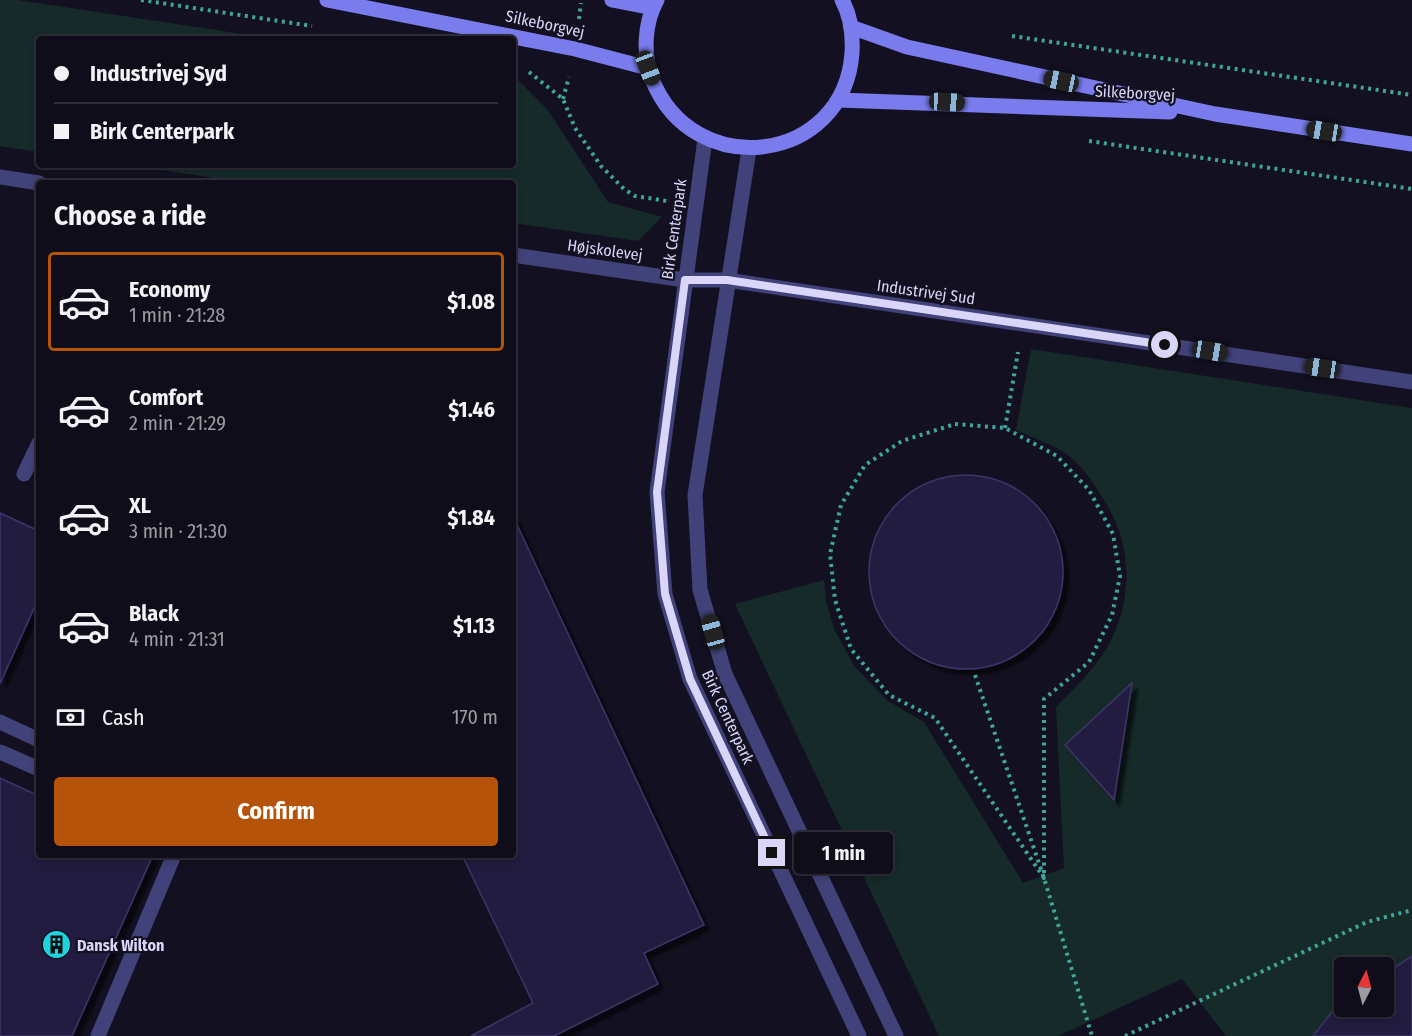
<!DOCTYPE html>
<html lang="en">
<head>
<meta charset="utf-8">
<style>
	body { margin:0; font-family:"Fira Sans Condensed",sans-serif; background:#1c1b26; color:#f1f3f6; height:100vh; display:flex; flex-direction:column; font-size:22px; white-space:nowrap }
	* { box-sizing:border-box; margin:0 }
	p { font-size:20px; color:#9b9ca2 }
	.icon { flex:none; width:33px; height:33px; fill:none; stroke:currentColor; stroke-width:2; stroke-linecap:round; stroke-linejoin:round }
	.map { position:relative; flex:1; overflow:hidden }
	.side { position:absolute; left:36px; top:180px; width:480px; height:678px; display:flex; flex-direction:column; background:#0e0d19; border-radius:6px; box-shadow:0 3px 9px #0003,0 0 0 2px #2e2d38 }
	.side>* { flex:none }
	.guide { position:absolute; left:36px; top:36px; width:480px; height:132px; border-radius:6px; box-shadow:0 3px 9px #0003,0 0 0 2px #2e2d38; display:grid; align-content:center; height:132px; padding:0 18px; background:#0e0d19 }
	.needle { width:39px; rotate:6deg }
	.controls { position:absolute; left:1334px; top:957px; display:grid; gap:12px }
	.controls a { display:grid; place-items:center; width:60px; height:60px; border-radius:6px; background:#0e0d19; box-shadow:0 3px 9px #0003,0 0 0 2px #2e2d38; font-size:30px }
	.end { position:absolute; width:27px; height:27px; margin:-14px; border:8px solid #d9d6f9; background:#111; box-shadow:0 0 0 3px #111 }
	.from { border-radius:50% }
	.bubble { position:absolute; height:42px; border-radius:6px; background:#0e0d19; box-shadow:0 3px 9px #0003,0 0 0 2px #2e2d38; font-size:20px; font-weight:700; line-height:42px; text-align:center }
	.car { position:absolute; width:18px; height:36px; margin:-18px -9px; border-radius:8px; box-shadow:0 0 4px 2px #0007; background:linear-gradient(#222 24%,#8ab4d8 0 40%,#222 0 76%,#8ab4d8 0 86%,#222 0) }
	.guide b { display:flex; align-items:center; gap:21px; height:57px; font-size:22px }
	.guide b+b { border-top:2px solid #2e2d38 }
	.guide i { width:15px; height:15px; background:#f1f3f6 }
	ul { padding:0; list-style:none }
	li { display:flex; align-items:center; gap:18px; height:99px; margin:0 12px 9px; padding:0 6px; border:3px solid transparent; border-radius:6px }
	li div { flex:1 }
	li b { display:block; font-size:22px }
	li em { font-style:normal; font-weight:700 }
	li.active { border-color:#b45309 }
	li>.icon { width:54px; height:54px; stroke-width:1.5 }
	h2 { padding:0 18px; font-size:27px; line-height:72px }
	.pay { display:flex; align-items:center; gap:15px; height:66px; padding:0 18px; font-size:22px }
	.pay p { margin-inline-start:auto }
	.action { display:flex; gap:12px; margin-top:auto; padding:12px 18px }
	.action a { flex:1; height:69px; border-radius:6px; background:#b45309; color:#fff; font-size:24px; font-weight:700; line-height:69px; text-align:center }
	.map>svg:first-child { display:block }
	.green { fill:#152a29 }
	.building { fill:#241f40; stroke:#3c3469; stroke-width:1.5; filter:url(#shadow) }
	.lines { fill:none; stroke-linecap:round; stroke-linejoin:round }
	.path { stroke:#3fa59b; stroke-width:4; stroke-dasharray:3 4.5; stroke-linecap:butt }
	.service { stroke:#42427a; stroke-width:15 }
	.minor { stroke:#42427a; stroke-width:15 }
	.tertiary { stroke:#42427a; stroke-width:15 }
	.secondary { stroke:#7a7ced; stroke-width:15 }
	.route { stroke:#d9d6f9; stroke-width:8 }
	.labels { text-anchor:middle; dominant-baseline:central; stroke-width:4.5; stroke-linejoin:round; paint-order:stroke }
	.street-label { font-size:16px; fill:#d9d6f9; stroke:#131121 }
	.poi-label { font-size:16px; font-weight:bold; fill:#d9d6f9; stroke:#131121; text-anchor:start }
</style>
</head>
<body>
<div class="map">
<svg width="1412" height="1036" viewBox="0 0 1412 1036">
	<defs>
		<filter id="shadow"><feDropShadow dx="5.5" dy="5.5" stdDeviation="1.5" flood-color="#0009"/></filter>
	</defs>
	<rect width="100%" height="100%" fill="#131121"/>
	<!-- green -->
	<g class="green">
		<path d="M0,0h18l257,39h-236v113l-39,-6z"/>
		<path d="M513,75l34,34 61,93 54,15 -24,24 -125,-18v-40h-265l-121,-18h386z"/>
		<path d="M1031,349l381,59v548l-29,19v-7h-39v32l-7,4 -24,32h-87l-44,-57 -124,57h-119l-204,-432 89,-24 2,21 8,28 21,38 33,34 36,21 99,161 41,-15 -8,-161c20,-20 42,-41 55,-67 23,-46 20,-98 -7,-140 -11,-18 -24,-38 -42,-49 -14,-8 -31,-14 -46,-21z"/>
	</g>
	<!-- building -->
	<g class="building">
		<circle cx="966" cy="572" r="97"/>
		<path d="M0,513l39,18v66l-39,87z"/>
		<path d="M513,516l191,409 -60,28 14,31 -104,52h-83l62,-33 -71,-148h51z"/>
		<path d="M1132,683l-18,117 -49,-55z"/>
		<path d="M0,778l39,18v59h114l-81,181h-72z"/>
		<path d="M1412,956v80h-99l25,-32 6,-4v6h39v-31z"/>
	</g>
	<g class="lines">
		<!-- path -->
		<g class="path">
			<path d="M141,0l171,26"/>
			<path d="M579,19l2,-16"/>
			<path d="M1012,36l400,59"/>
			<path d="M529,72l34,27 12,29 26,38 23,23 11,7 32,5"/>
			<path d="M563,99l6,-22"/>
			<path d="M1089,141l323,48"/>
			<path d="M955,424l50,4 52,28 32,34 24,44 7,42 -8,39 -23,47 -45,37v179l-109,-160 -46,-23 -38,-46 -16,-49 -5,-46 11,-49 24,-40 37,-24z"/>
			<path d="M1005,428l13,-76"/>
			<path d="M975,675l69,203 48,158"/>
			<path d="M1125,1036l242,-114 45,-12"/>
		</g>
		<!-- service -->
		<g class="service">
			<path d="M24,474l15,-31"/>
			<path d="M0,722l39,18"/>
			<path d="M0,752l39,17"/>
			<path d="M98,1036l76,-181"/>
		</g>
		<!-- minor -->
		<g class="minor">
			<path d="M0,177l39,6"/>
			<path d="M513,255l172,25h42l685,102"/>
		</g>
		<!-- tertiary -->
		<g class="tertiary">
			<path d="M705,139l-48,353 8,102 25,85 169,357"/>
			<path d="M749,150l-54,345 5,95 25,84 171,362"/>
		</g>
		<!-- secondary -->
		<g class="secondary">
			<path d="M327,0l248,49 73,19"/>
			<path d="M612,0l41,8"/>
			<path d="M657,0c-13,23 -14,55 -5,79 41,104 192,85 200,-26 1,-18 -1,-37 -10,-53"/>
			<path d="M851,27l56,20 308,67 197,30"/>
			<path d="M838,100l332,12"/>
		</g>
	</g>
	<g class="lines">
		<!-- route -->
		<path class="route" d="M772,853l-82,-174 -25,-85 -8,-102 28,-212h42l438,65"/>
	</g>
	<!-- icons -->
	<defs>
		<symbol id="building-disc" viewBox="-11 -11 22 22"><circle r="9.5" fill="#1ed3de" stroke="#131121"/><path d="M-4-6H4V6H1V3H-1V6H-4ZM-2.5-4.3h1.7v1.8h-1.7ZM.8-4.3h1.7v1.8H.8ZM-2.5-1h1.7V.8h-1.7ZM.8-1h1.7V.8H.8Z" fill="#111"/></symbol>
	</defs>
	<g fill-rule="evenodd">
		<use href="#building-disc" x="40" y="928" width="33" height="33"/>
	</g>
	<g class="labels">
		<!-- street labels -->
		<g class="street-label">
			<text transform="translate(545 24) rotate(12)">Silkeborgvej</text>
			<text transform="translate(1135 93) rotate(3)">Silkeborgvej</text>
			<text transform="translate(674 229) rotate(-82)">Birk Centerpark</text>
			<text transform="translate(605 250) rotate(8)">Højskolevej</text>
			<text transform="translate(926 292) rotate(8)">Industrivej Sud</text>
			<text transform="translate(728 717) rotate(65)">Birk Centerpark</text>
		</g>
		<!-- poi labels -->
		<g class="poi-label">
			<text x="77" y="945">Dansk Wilton</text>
		</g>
	</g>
</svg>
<div class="controls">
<a><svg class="needle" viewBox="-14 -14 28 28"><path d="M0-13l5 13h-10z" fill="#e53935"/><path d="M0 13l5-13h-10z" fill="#9b9ca2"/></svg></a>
</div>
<i class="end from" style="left:1165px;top:345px"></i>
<i class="end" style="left:772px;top:853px"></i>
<div class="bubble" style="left:794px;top:832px;width:99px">1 min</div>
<i class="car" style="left:648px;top:68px;rotate:159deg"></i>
<i class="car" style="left:1061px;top:81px;rotate:282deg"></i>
<i class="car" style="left:947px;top:102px;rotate:93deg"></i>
<i class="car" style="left:1324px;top:131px;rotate:279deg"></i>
<i class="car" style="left:1210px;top:351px;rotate:99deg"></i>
<i class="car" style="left:1322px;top:368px;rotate:278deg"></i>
<i class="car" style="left:713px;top:632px;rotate:344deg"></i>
<div class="guide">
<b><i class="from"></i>Industrivej Syd</b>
<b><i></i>Birk Centerpark</b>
</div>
<section class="side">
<h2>Choose a ride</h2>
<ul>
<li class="active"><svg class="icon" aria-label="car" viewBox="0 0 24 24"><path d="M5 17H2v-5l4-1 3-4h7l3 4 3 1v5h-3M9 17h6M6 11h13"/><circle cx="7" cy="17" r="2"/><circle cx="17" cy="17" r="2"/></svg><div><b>Economy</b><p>1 min · 21:28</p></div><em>$1.08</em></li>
<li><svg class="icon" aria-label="car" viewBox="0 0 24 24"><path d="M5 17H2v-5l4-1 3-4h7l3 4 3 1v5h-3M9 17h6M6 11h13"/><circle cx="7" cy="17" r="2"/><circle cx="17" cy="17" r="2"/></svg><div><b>Comfort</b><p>2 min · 21:29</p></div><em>$1.46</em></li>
<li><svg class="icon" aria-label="car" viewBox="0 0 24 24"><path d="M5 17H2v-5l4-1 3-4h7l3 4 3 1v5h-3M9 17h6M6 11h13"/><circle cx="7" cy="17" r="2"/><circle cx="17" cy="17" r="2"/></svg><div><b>XL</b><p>3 min · 21:30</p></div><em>$1.84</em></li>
<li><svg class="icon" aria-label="car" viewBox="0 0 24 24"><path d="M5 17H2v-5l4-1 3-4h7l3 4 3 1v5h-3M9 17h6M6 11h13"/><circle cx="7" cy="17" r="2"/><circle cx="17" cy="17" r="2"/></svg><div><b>Black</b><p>4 min · 21:31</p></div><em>$1.13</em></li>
</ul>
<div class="pay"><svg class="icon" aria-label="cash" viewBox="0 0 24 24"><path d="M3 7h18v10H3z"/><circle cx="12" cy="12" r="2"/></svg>Cash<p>170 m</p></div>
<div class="action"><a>Confirm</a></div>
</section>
</div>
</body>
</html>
